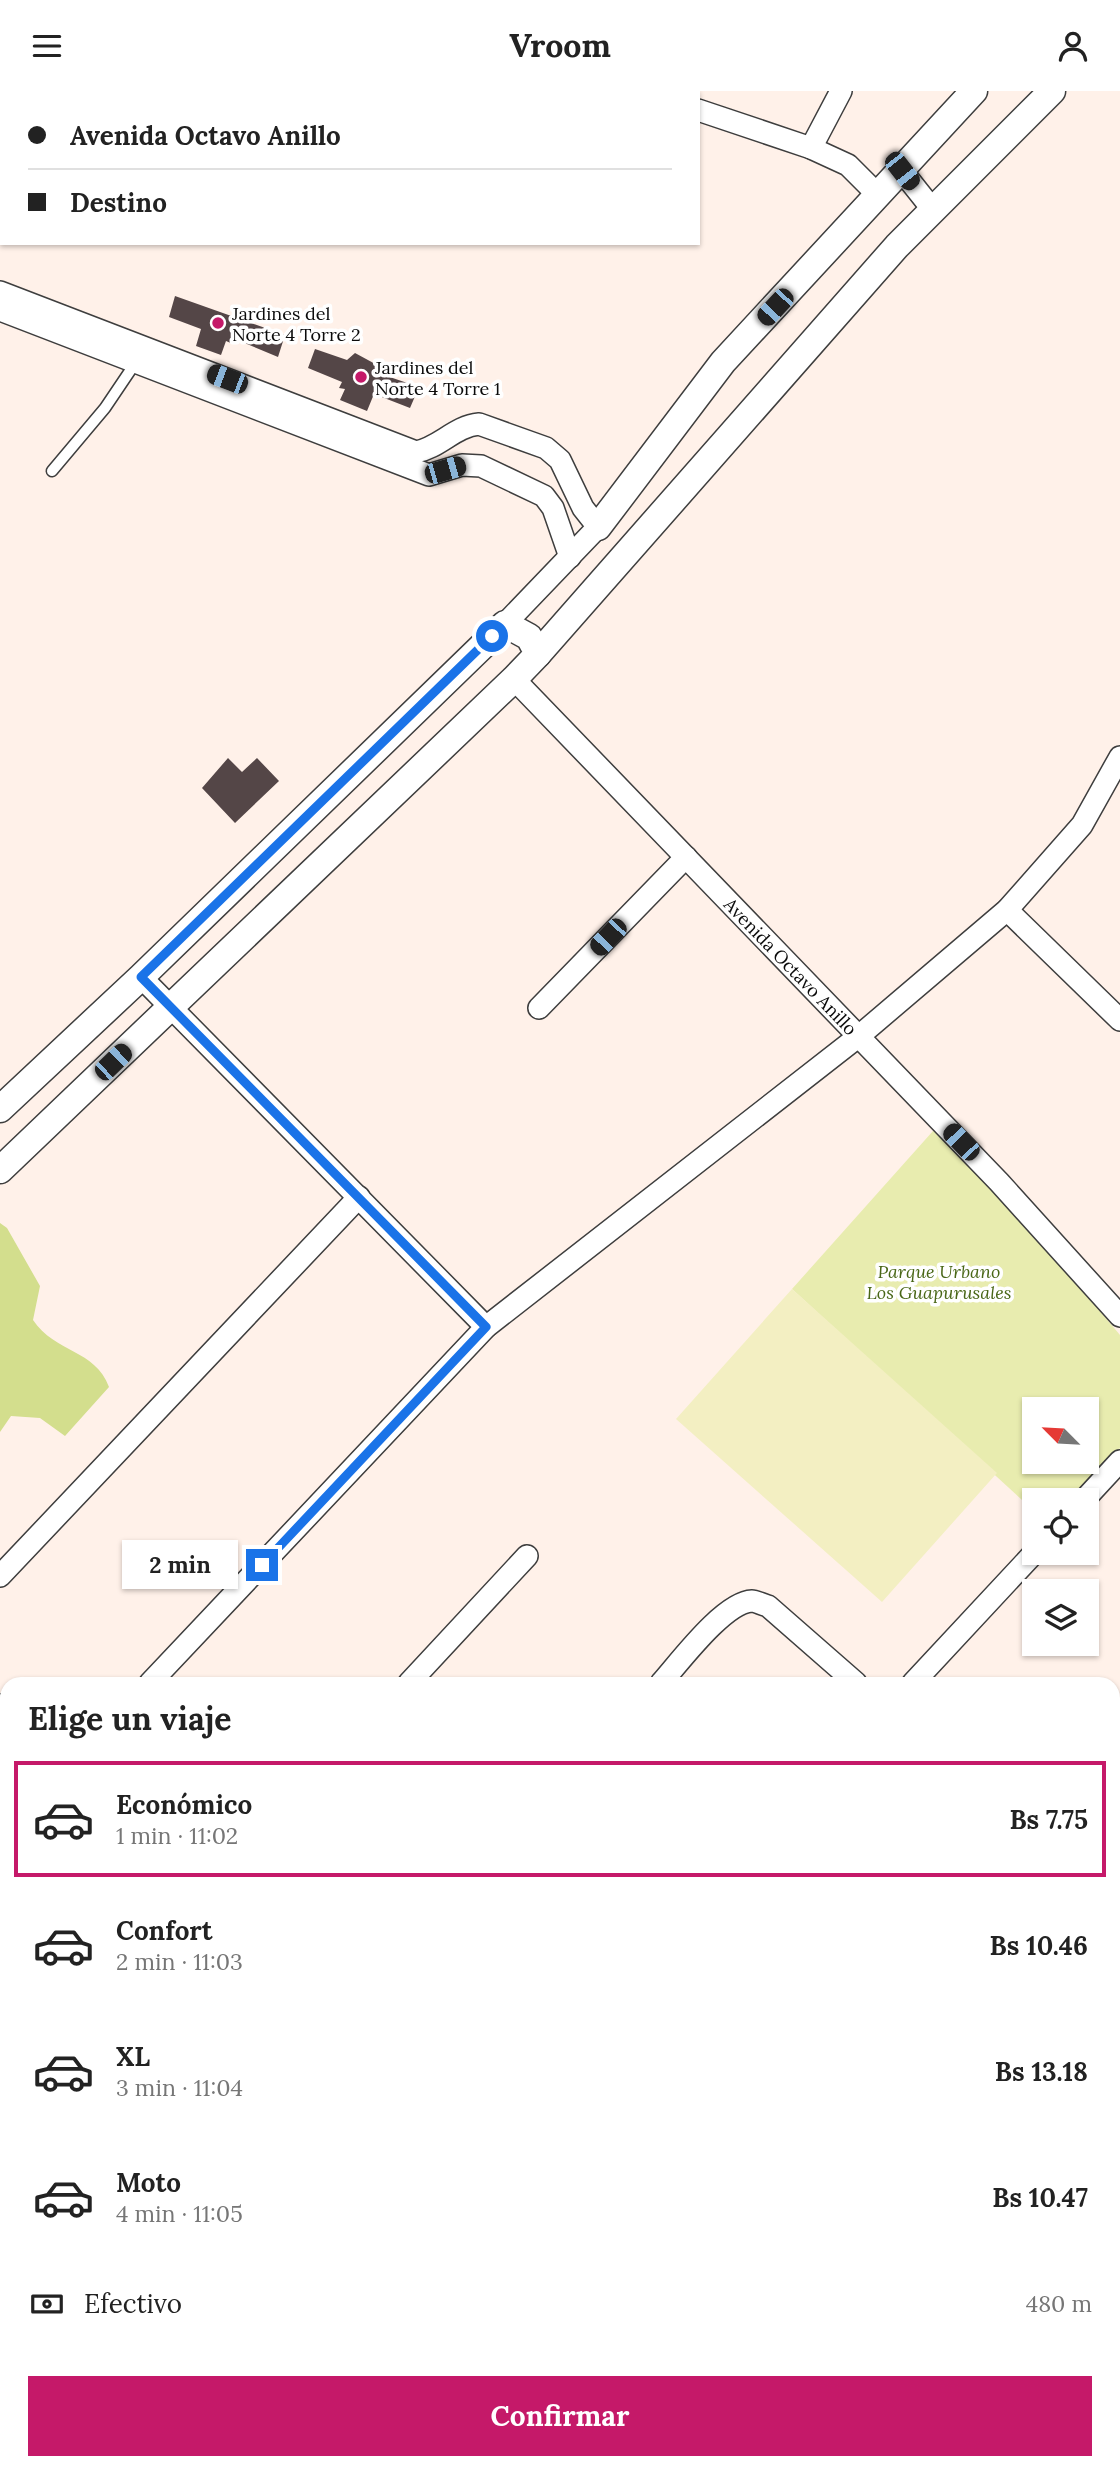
<!DOCTYPE html>
<html lang="es">
<head>
<meta charset="utf-8">
<style>
	body { margin:0; font-family:Lora,serif; background:#f6f6f6; color:#222; height:100vh; display:flex; flex-direction:column; font-size:26px; white-space:nowrap }
	* { box-sizing:border-box; margin:0 }
	p { font-size:23px; color:#767676 }
	.icon { flex:none; width:38px; height:38px; fill:none; stroke:currentColor; stroke-width:2; stroke-linecap:round; stroke-linejoin:round }
	.map { position:relative; flex:1; overflow:hidden }
	.drawer { position:absolute; left:0px; top:1586px; width:1120px; height:793px; display:flex; flex-direction:column; background:#fff; border-radius:21px 21px 0 0; box-shadow:0 2px 5px #0004 }
	.drawer>* { flex:none }
	.hud { position:absolute; left:0px; top:0px; width:700px; height:154px; box-shadow:0 2px 5px #0004; display:grid; align-content:center; height:154px; padding:0 28px; background:#fff }
	.needle { width:46px; rotate:294deg }
	.buttons { position:absolute; left:1022px; top:1306px; display:grid; gap:14px }
	.buttons a { display:grid; place-items:center; width:77px; height:77px; border-radius:0px; background:#fff; box-shadow:0 2px 5px #0004; font-size:35px }
	.end { position:absolute; width:32px; height:32px; margin:-16px; border:9px solid #1a73e8; background:#fff; box-shadow:0 0 0 4px #fff }
	.from { border-radius:50% }
	.bubble { position:absolute; height:49px; border-radius:0px; background:#fff; box-shadow:0 2px 5px #0004; font-size:23px; font-weight:700; line-height:49px; text-align:center }
	.car { position:absolute; width:21px; height:42px; margin:-21px -10px; border-radius:9px; box-shadow:0 0 5px 2px #0007; background:linear-gradient(#222 24%,#8ab4d8 0 40%,#222 0 76%,#8ab4d8 0 86%,#222 0) }
	.hud b { display:flex; align-items:center; gap:24px; height:66px; font-size:26px }
	.hud b+b { border-top:2px solid #e0e0e0 }
	.hud i { width:18px; height:18px; background:#222 }
	ul { padding:0; list-style:none }
	li { display:flex; align-items:center; gap:21px; height:116px; margin:0 14px 10px; padding:0 14px; border:4px solid transparent; border-radius:0px }
	li div { flex:1 }
	li b { display:block; font-size:26px }
	li em { font-style:normal; font-weight:700 }
	li.current { border-color:#c51969 }
	li>.icon { width:63px; height:63px; stroke-width:1.5 }
	h2 { padding:0 28px; font-size:32px; line-height:84px }
	.pay { display:flex; align-items:center; gap:18px; height:77px; padding:0 28px; font-size:26px }
	.pay p { margin-inline-start:auto }
	.action { display:flex; gap:14px; margin-top:auto; padding:14px 28px }
	.action a { flex:1; height:80px; border-radius:0px; background:#c51969; color:#fff; font-size:28px; font-weight:700; line-height:80px; text-align:center }
	header { display:flex; justify-content:space-between; align-items:center; height:91px; padding:0 28px; background:#fff; font-size:32px; font-weight:700 }
	.map>svg:first-child { display:block }
	.green { fill:#e8ecaf; fill-rule:evenodd }
	.forest { fill:#d3de8d }
	.pitch { fill:#f3efc2 }
	.building { fill:#544647 }
	.lines { fill:none; stroke-linecap:round; stroke-linejoin:round }
	.service-casing { stroke:#3e3e3e; stroke-width:13 }
	.minor-casing { stroke:#3e3e3e; stroke-width:24 }
	.tertiary-casing { stroke:#3e3e3e; stroke-width:29 }
	.trunk-casing { stroke:#1c1c1c; stroke-width:38 }
	.service { stroke:#fff; stroke-width:10 }
	.minor { stroke:#fff; stroke-width:21 }
	.tertiary { stroke:#fff; stroke-width:26 }
	.trunk { stroke:#ff7050; stroke-width:35 }
	.route { stroke:#1a73e8; stroke-width:9 }
	.poi-dot { fill:#c51969; stroke:#fff; stroke-width:2.5 }
	.labels { text-anchor:middle; dominant-baseline:central; stroke-width:7; stroke-linejoin:round; paint-order:stroke }
	.poi-label { font-size:18px; fill:#0b0b0b; stroke:#fff; text-anchor:start }
	.street-label { font-size:18px; fill:#0b0b0b; stroke:#fff }
	.park-label { font-size:18px; font-style:italic; fill:#496717; stroke:#fff }
</style>
</head>
<body>
<header><svg class="icon" aria-label="menu" viewBox="0 0 24 24"><path d="M4 6h16M4 12h16M4 18h16"/></svg>Vroom<svg class="icon" aria-label="person" viewBox="0 0 24 24"><circle cx="12" cy="8" r="4"/><path d="M4 21q1-7 8-7t8 7"/></svg></header>
<div class="map">
<svg width="1120" height="2378" viewBox="0 0 1120 2378">
	<rect width="100%" height="100%" fill="#fff1e9"/>
	<!-- green -->
	<path class="green" d="M941,1031l179,213v113l-48,52h-38v11l-242,-222zM1034,1318h53v52h-53z"/>
	<!-- forest -->
	<path class="forest" d="M0,1132l7,5 33,58 -7,34c22,33 62,29 76,67l-44,49 -25,-18 -29,-2 -11,16z"/>
	<!-- pitch -->
	<path class="pitch" d="M792,1198l205,184 -115,129 -206,-183z"/>
	<!-- building -->
	<g class="building">
		<path d="M175,205l110,39 -7,22 -43,-18 -2,5 -7,-3 -5,14 -25,-9 5,-17 -32,-12z"/>
		<path d="M315,258l32,11 8,-7 24,13 -1,7 41,14 -9,21 -36,-14 -7,17 -27,-11 5,-11 -6,-1 3,-6 -34,-14z"/>
		<path d="M228,667l14,14 15,-14 22,23 -44,42 -33,-35z"/>
	</g>
	<g class="lines">
		<defs>
			<path id="service" d="M52,380l53,-63 31,-46"/>
			<g id="minor">
				<path d="M642,0l5,2"/>
				<path d="M12,2l1,-2"/>
				<path d="M698,19l113,38 37,17 31,31"/>
				<path d="M0,39l2,-5"/>
				<path d="M811,57l30,-57"/>
				<path d="M902,80l31,39"/>
				<path d="M0,201l416,160c23,-4 39,-26 63,-28l67,24 14,12 23,48 15,19 -93,97"/>
				<path d="M0,219l429,165 33,-10 19,1 63,30 9,12 17,49"/>
				<path id="s1" d="M514,588l485,503 121,134"/>
				<path d="M1007,819l113,110"/>
				<path d="M141,886l345,350"/>
				<path d="M539,917l147,-151"/>
				<path d="M1084,1409l36,-39"/>
				<path d="M0,1485l359,-379"/>
				<path d="M150,1592l336,-356 373,-291 148,-126 75,-85 38,-68"/>
				<path d="M409,1592l118,-127"/>
				<path d="M661,1592c18,-20 63,-81 91,-82 4,0 11,4 16,5l88,77"/>
				<path d="M913,1592l122,-131"/>
				<path d="M0,1614l7,6"/>
				<path d="M1113,1661l7,-8"/>
				<path d="M1113,1976l7,7"/>
				<path d="M0,2014l7,-7"/>
				<path d="M1113,2248l7,7"/>
				<path d="M821,2371l7,7"/>
				<path d="M473,2378l6,-7"/>
			</g>
			<g id="tertiary">
				<path d="M598,436l125,-165 251,-271"/>
				<path d="M538,563l359,-408 155,-155"/>
				<path d="M0,1018l141,-132 364,-353 24,13 9,17 -24,25 -514,491"/>
			</g>
			<g id="trunk">
				<path d="M0,2103l7,7"/>
				<path d="M0,2165l7,6"/>
				<path d="M210,2371l6,7"/>
				<path d="M268,2371l7,7"/>
			</g>
		</defs>
		<!-- service casing -->
		<use href="#service" class="service-casing"/>
		<!-- minor casing -->
		<use href="#minor" class="minor-casing"/>
		<!-- tertiary casing -->
		<use href="#tertiary" class="tertiary-casing"/>
		<!-- trunk casing -->
		<use href="#trunk" class="trunk-casing"/>
		<!-- service -->
		<use href="#service" class="service"/>
		<!-- minor -->
		<use href="#minor" class="minor"/>
		<!-- tertiary -->
		<use href="#tertiary" class="tertiary"/>
		<!-- trunk -->
		<use href="#trunk" class="trunk"/>
	</g>
	<g class="lines">
		<!-- route -->
		<path class="route" d="M262,1474l224,-238 -345,-350 351,-341"/>
	</g>
	<!-- markers -->
	<g class="poi-dot">
		<circle cx="218" cy="232" r="7"/>
		<circle cx="361" cy="286" r="7"/>
	</g>
	<g class="labels">
		<!-- poi labels -->
		<g class="poi-label">
			<text x="232" y="222">Jardines del<tspan x="232" dy="21">Norte 4 Torre 2</tspan></text>
			<text x="375" y="276">Jardines del<tspan x="375" dy="21">Norte 4 Torre 1</tspan></text>
		</g>
		<!-- street labels -->
		<g class="street-label">
			<text stroke="none"><textPath href="#s1" startOffset="399">Avenida Octavo Anillo</textPath></text>
		</g>
		<!-- park labels -->
		<g class="park-label">
			<text x="939" y="1180">Parque Urbano<tspan x="939" dy="21">Los Guapurusales</tspan></text>
		</g>
	</g>
</svg>
<div class="buttons">
<a><svg class="needle" viewBox="-14 -14 28 28"><path d="M0-13l5 13h-10z" fill="#e53935"/><path d="M0 13l5-13h-10z" fill="#767676"/></svg></a>
<a><svg class="icon" aria-label="locate" viewBox="0 0 24 24"><circle cx="12" cy="12" r="6"/><path d="M12 2v4M12 18v4M2 12h4M18 12h4"/></svg></a>
<a><svg class="icon" aria-label="layers" viewBox="0 0 24 24"><path d="M12 4l9 5-9 5-9-5zM3 14l9 5 9-5"/></svg></a>
</div>
<i class="end from" style="left:492px;top:545px"></i>
<i class="end" style="left:262px;top:1474px"></i>
<div class="bubble" style="left:122px;top:1449px;width:116px">2 min</div>
<i class="car" style="left:902px;top:80px;rotate:142deg"></i>
<i class="car" style="left:775px;top:216px;rotate:223deg"></i>
<i class="car" style="left:227px;top:288px;rotate:291deg"></i>
<i class="car" style="left:445px;top:379px;rotate:74deg"></i>
<i class="car" style="left:608px;top:846px;rotate:224deg"></i>
<i class="car" style="left:113px;top:971px;rotate:46deg"></i>
<i class="car" style="left:961px;top:1051px;rotate:316deg"></i>
<div class="hud">
<b><i class="from"></i>Avenida Octavo Anillo</b>
<b><i></i>Destino</b>
</div>
<section class="drawer">
<h2>Elige un viaje</h2>
<ul>
<li class="current"><svg class="icon" aria-label="car" viewBox="0 0 24 24"><path d="M5 17H2v-5l4-1 3-4h7l3 4 3 1v5h-3M9 17h6M6 11h13"/><circle cx="7" cy="17" r="2"/><circle cx="17" cy="17" r="2"/></svg><div><b>Económico</b><p>1 min · 11:02</p></div><em>Bs 7.75</em></li>
<li><svg class="icon" aria-label="car" viewBox="0 0 24 24"><path d="M5 17H2v-5l4-1 3-4h7l3 4 3 1v5h-3M9 17h6M6 11h13"/><circle cx="7" cy="17" r="2"/><circle cx="17" cy="17" r="2"/></svg><div><b>Confort</b><p>2 min · 11:03</p></div><em>Bs 10.46</em></li>
<li><svg class="icon" aria-label="car" viewBox="0 0 24 24"><path d="M5 17H2v-5l4-1 3-4h7l3 4 3 1v5h-3M9 17h6M6 11h13"/><circle cx="7" cy="17" r="2"/><circle cx="17" cy="17" r="2"/></svg><div><b>XL</b><p>3 min · 11:04</p></div><em>Bs 13.18</em></li>
<li><svg class="icon" aria-label="car" viewBox="0 0 24 24"><path d="M5 17H2v-5l4-1 3-4h7l3 4 3 1v5h-3M9 17h6M6 11h13"/><circle cx="7" cy="17" r="2"/><circle cx="17" cy="17" r="2"/></svg><div><b>Moto</b><p>4 min · 11:05</p></div><em>Bs 10.47</em></li>
</ul>
<div class="pay"><svg class="icon" aria-label="cash" viewBox="0 0 24 24"><path d="M3 7h18v10H3z"/><circle cx="12" cy="12" r="2"/></svg>Efectivo<p>480 m</p></div>
<div class="action"><a>Confirmar</a></div>
</section>
</div>
</body>
</html>
